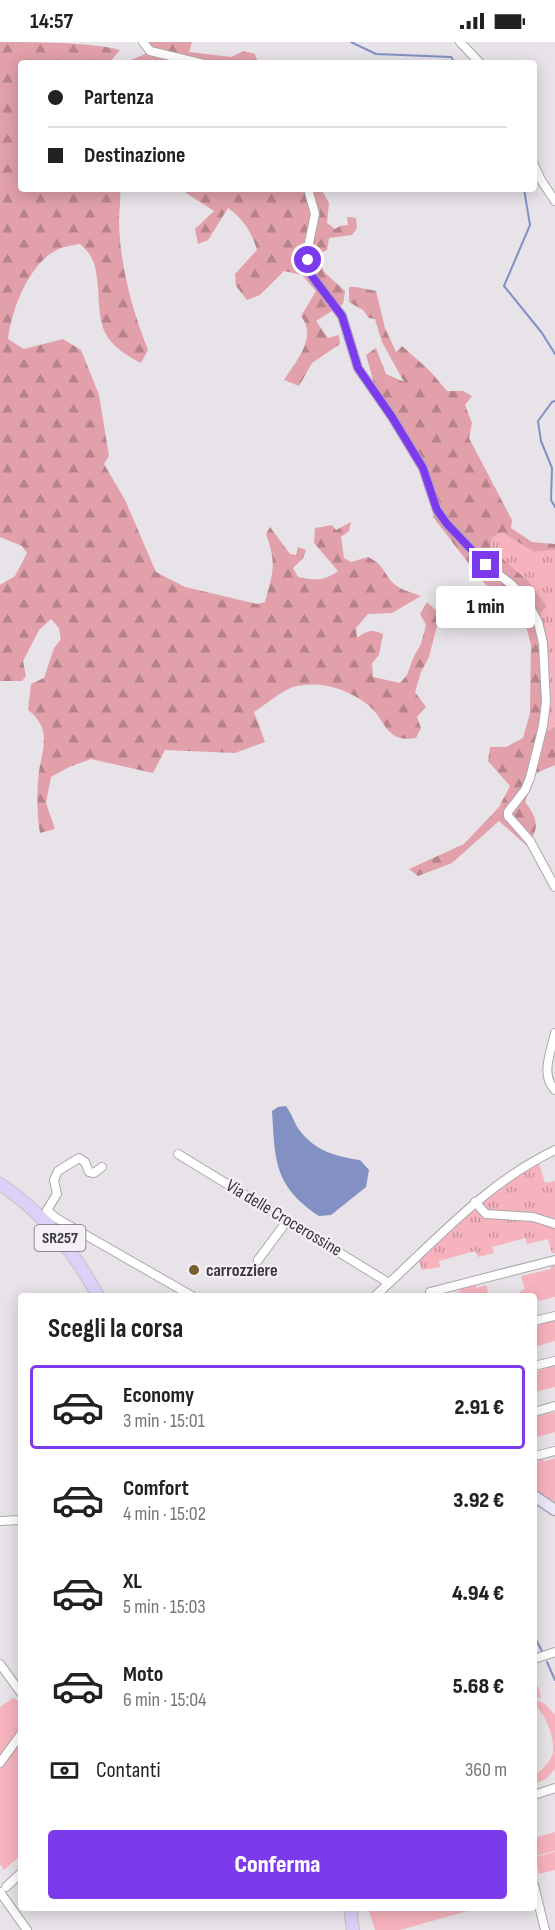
<!DOCTYPE html>
<html lang="it">
<head>
<meta charset="utf-8">
<style>
	body { margin:0; font-family:"Sofia Sans Condensed",sans-serif; background:#f2f2f2; color:#222; height:100vh; display:flex; flex-direction:column; font-size:22px; white-space:nowrap }
	* { box-sizing:border-box; margin:0 }
	p { font-size:20px; color:#767676 }
	.icon { flex:none; width:33px; height:33px; fill:none; stroke:currentColor; stroke-width:2; stroke-linecap:round; stroke-linejoin:round }
	.map { position:relative; flex:1; overflow:hidden }
	.drawer { position:absolute; left:18px; top:1251px; width:519px; height:618px; display:flex; flex-direction:column; background:#fff; border-radius:6px; box-shadow:0 3px 15px #0003 }
	.drawer>* { flex:none }
	.top-card { position:absolute; left:18px; top:18px; width:519px; height:132px; border-radius:6px; box-shadow:0 3px 15px #0003; display:grid; align-content:center; height:132px; padding:0 30px; background:#fff }
	.end { position:absolute; width:27px; height:27px; margin:-14px; border:8px solid #7c3aed; background:#fff; box-shadow:0 0 0 3px #fff }
	.from { border-radius:50% }
	.bubble { position:absolute; height:42px; border-radius:6px; background:#fff; box-shadow:0 3px 15px #0003; font-size:20px; font-weight:800; line-height:42px; text-align:center }
	.top-card b { display:flex; align-items:center; gap:21px; height:57px; font-size:22px }
	.top-card b+b { border-top:2px solid #e0e0e0 }
	.top-card i { width:15px; height:15px; background:#222 }
	ul { padding:0; list-style:none }
	li { display:flex; align-items:center; gap:18px; height:84px; margin:0 12px 9px; padding:0 18px; border:3px solid transparent; border-radius:6px }
	li div { flex:1 }
	li b { display:block; font-size:22px }
	li em { font-style:normal; font-weight:800 }
	li.selected { border-color:#7c3aed }
	li>.icon { width:54px; height:54px; stroke-width:1.5 }
	h2 { padding:0 30px; font-size:27px; line-height:72px }
	.pay { display:flex; align-items:center; gap:15px; height:66px; padding:0 30px; font-size:22px }
	.pay p { margin-inline-start:auto }
	.cta { display:flex; gap:12px; margin-top:auto; padding:12px 30px }
	.cta a { flex:1; height:69px; border-radius:6px; background:#7c3aed; color:#fff; font-size:24px; font-weight:800; line-height:69px; text-align:center }
	.status { display:flex; justify-content:space-between; align-items:center; height:42px; padding:0 30px; background:#fff; direction:ltr }
	.status svg { height:16px; fill:currentColor }
	.map>svg:first-child { display:block }
	.grass { fill:url(#grass-tufts) }
	.forest { fill:url(#forest-firs) }
	.green { fill:#f6b3bd }
	.water { fill:#8290c3 }
	.lines { fill:none; stroke-linecap:round; stroke-linejoin:round }
	.stream { stroke:#8290c3; stroke-width:2 }
	.street-casing { stroke:#aba7ac; stroke-width:10 }
	.secondary-casing { stroke:#aba7ac; stroke-width:13 }
	.primary-casing { stroke:#c3c3c4; stroke-width:14 }
	.street { stroke:#fff; stroke-width:8 }
	.secondary { stroke:#eee8fc; stroke-width:10 }
	.primary { stroke:#ddd1fa; stroke-width:12 }
	.route { stroke:#7c3aed; stroke-width:8 }
	.poi-dot { fill:#765e2e; stroke:#f4f0f5; stroke-width:2 }
	.labels { text-anchor:middle; dominant-baseline:central; stroke-width:4.5; stroke-linejoin:round; paint-order:stroke }
	.shield { fill:#f4f0f5; stroke:#706e71; stroke-width:1.5 }
	.shield-label { font-size:16px; font-weight:bold; fill:#383739 }
	.street-label { font-size:18px; fill:#383739; stroke:#f4f0f5 }
	.poi-label { font-size:18px; font-weight:bold; fill:#383739; stroke:#f4f0f5; text-anchor:start }
</style>
</head>
<body>
<div class="status"><b>14:57</b><svg viewBox="0 0 49 12"><path d="M0 12V9h3v3zM5 12V6h3v6zM10 12V3h3v9zM15 12V0h3v12zM26 1h20v11H26zM47 4h2v5h-2z"/></svg></div>
<div class="map">
<svg width="555" height="1888" viewBox="0 0 555 1888">
	<defs>
		<pattern id="grass-tufts" width="24" height="20" patternUnits="userSpaceOnUse" patternTransform="scale(1.5)"><rect width="24" height="20" fill="#f6b3bd"/><path d="M3 7l-1-3M5 7V3M7 7l1-3M15 17l-1-3M17 17v-4M19 17l1-3" fill="none" stroke="#c8929b"/></pattern>
		<pattern id="forest-firs" width="22" height="20" patternUnits="userSpaceOnUse" patternTransform="scale(1.5)"><rect width="22" height="20" fill="#e1a0aa"/><path d="M5 1l3.5 6h-7zM16 11l3.5 6h-7z" fill="#b7838b"/></pattern>
	</defs>
	<rect width="100%" height="100%" fill="#e7e3e8"/>
	<!-- grass -->
	<g class="grass">
		<path d="M502,490l32,20 21,-2v177l-9,6 -5,-120 6,-6 -57,-58 2,-11z"/>
		<path d="M538,1118l7,23 10,-2v39l-15,-5 -52,-5 -6,-7 1,-5z"/>
		<path d="M475,1164l10,10 47,3 23,7v27h-3l-4,-14 -21,5 -2,-6 -33,9 2,6 -16,4 -3,-6 -36,10 1,6 -18,3 -4,-12z"/>
	</g>
	<!-- forest -->
	<g class="forest">
		<path d="M0,0c34,0 90,0 120,8l-11,13h-88v126h99c1,11 -1,22 -1,33 1,44 13,87 29,128l-7,13c-40,-21 -41,-34 -43,-76 -1,-9 -2,-21 -6,-28 -2,-6 -8,-11 -12,-15 -6,1 -13,2 -19,4 -31,12 -49,60 -53,91l16,10 39,-10 18,11 18,45 10,61 -5,8 21,36 31,72 29,15 72,17 8,-2c8,-30 12,-38 1,-68l4,-7 20,27 6,1 2,-8 8,3 -3,8 -10,10 5,9c18,3 24,5 40,-6l-24,-28 1,-15 17,-3 4,5 15,-8 -2,9 -8,6 3,21 7,4 17,-5c14,7 14,12 23,24 8,9 20,11 30,15l-29,17 -24,1 -12,14 1,10c10,-8 15,-9 26,-4l-4,21 -7,8 1,14 27,6 7,-8 7,-19 7,-12 5,-19 -6,-11 7,-12 13,12 -11,43 -8,15 -6,20 11,15 -9,10 4,11 -5,10c-33,5 -29,-19 -49,-34 -20,-15 -45,-23 -70,-18 -11,1 -33,20 -43,26l11,30 -30,11 -70,-3 -12,23 -62,-14 -22,8 -18,10 -5,26 9,26 -15,4c-3,-17 -3,-35 -2,-53 2,-28 17,-49 -10,-70l3,-26 13,-6 10,-30 7,-9 -2,-11 -8,-9 -12,11 -16,31 3,15 -4,5h-22v-96l15,-9 12,-23 -5,-7 -22,-9z"/>
		<path d="M144,0h48l-3,10 42,5 13,-6 11,3 3,9h-134l21,-9z"/>
		<path d="M184,147h137l8,14 -2,20 8,6 5,-3 8,-1 -1,-8 9,1 1,10 -5,7 -23,3 -2,12 -9,4 6,18 21,19 -2,13 -27,17 12,17 11,-3 1,9 -28,19 -13,23 -15,-6c12,-19 34,-43 17,-64l15,-25 -14,-16 -18,-4 -24,24 -13,5 -11,-14 -1,-12 22,-24c-5,-18 -14,-31 -29,-42l-20,32 -10,4 -3,-15 19,-18 -28,-18z"/>
		<path d="M349,245h7l20,4 9,37 11,24 6,-6 28,25 17,20h16l9,5 -7,9 7,18 -3,15 43,82 -1,8 21,14 23,2v6l-21,2 -32,-20 -10,6 -2,10 38,33 19,26 -6,6 5,119 9,-5v38l-19,8 -11,29c13,17 15,26 2,44l-28,-25 -47,42 -34,13 -9,-7 55,-25 35,-37 11,-21 -22,-25 2,-14h16l17,-9 7,-25 1,-68 -7,-26 -41,-37 -50,-65 4,-17 -12,-36 -51,-81 -8,-28 10,-7 10,26 18,8 -22,-40 -7,-23 -6,-1 -6,-8 -14,-8z"/>
	</g>
	<!-- green -->
	<g class="green">
		<path d="M555,1218v37l-17,4 -1,-3 -3,1v-3h-15l1,-1 -1,-3 6,-3 -4,-13 30,-7 -1,-8z"/>
		<path d="M474,1239l3,7 9,-3 2,6 -3,5h-41l17,-5 -2,-6z"/>
		<path d="M555,1274v25l-21,6v-26z"/>
		<path d="M555,1324v21l-21,5v-20z"/>
		<path d="M555,1370v20l-21,6v-21z"/>
		<path d="M534,1416h6l5,3 10,-3v44l-21,-13z"/>
		<path d="M538,1644l3,11 -6,2 11,6 9,10v54l-9,10 -12,5v-8c8,-6 16,-13 19,-23 2,-14 -7,-40 -19,-48v-17z"/>
		<path d="M13,1656c10,3 11,21 7,30 -4,9 -14,19 -20,28v-49z"/>
		<path d="M21,1698v115l-17,15 -4,-6v-95z"/>
		<path d="M555,1790v19l-20,5 -1,-18z"/>
		<path d="M555,1810v18l-16,4 -4,-17z"/>
		<path d="M368,1866h110l-78,22h-25z"/>
	</g>
	<!-- water -->
	<path class="water" d="M286,1064c6,8 9,19 14,25 15,20 38,26 60,29l9,10 -3,17 -35,28 -12,1c-45,-30 -44,-55 -47,-105l6,-4z"/>
	<g class="lines">
		<!-- stream -->
		<g class="stream">
			<path d="M351,0l25,12 75,3 4,6"/>
			<path d="M524,147l6,36 -26,61 38,47 13,21"/>
			<path d="M555,359l-3,1 -14,19 3,20 11,27 -1,32 4,7"/>
			<path d="M534,1594l8,15"/>
			<path d="M547,1620l8,18"/>
		</g>
		<defs>
			<g id="street">
				<path d="M143,0l7,9 50,12"/>
				<path d="M460,0l20,21"/>
				<path d="M534,123l7,15 14,21"/>
				<path d="M308,147l7,25 -8,38 5,24 30,40 16,52 34,49 31,51 14,42 10,14 39,41 25,19 14,14 13,24 5,21 3,59 -3,24 -13,52 -5,12 -17,22v4l22,25 25,46"/>
				<path d="M555,991c-4,19 -15,42 0,57"/>
				<path d="M178,1112l211,129"/>
				<path d="M102,1125l-8,6 -5,-1 -4,-10 -6,-4 -21,13 -4,9 3,14 -10,16 9,8 136,78"/>
				<path d="M475,1160l11,12 47,3 22,7"/>
				<path d="M258,1218l29,-39"/>
				<path d="M430,1250l125,-32"/>
				<path d="M375,1254c58,-52 109,-112 180,-146"/>
				<path d="M534,1279l21,-5"/>
				<path d="M534,1324l21,-5"/>
				<path d="M534,1370l21,-6"/>
				<path d="M539,1413l16,-4"/>
				<path d="M0,1479l21,-1"/>
				<path d="M534,1617l21,-7"/>
				<path d="M0,1622l21,29"/>
				<path d="M0,1721l21,-29"/>
				<path d="M534,1753l21,-7"/>
				<path d="M534,1843l11,45"/>
				<path d="M6,1845l15,-14"/>
				<path d="M0,1850l27,38"/>
			</g>
			<path id="secondary" d="M534,1454l21,14"/>
			<g id="primary">
				<path d="M0,1142c42,28 74,67 98,112"/>
				<path d="M350,1866l3,22"/>
			</g>
		</defs>
		<!-- street casing -->
		<use href="#street" class="street-casing"/>
		<!-- secondary casing -->
		<use href="#secondary" class="secondary-casing"/>
		<!-- primary casing -->
		<use href="#primary" class="primary-casing"/>
		<!-- street -->
		<use href="#street" class="street"/>
		<!-- secondary -->
		<use href="#secondary" class="secondary"/>
		<!-- primary -->
		<use href="#primary" class="primary"/>
	</g>
	<g class="lines">
		<!-- route -->
		<path class="route" d="M308,218l4,16 30,40 16,52 34,49 31,51 14,42 10,14 39,41"/>
	</g>
	<!-- markers -->
	<circle class="poi-dot" cx="194" cy="1228" r="6"/>
	<g class="labels">
		<!-- shield labels -->
		<rect class="shield" x="34.5" y="1183" width="51" height="26" rx="4.5"/>
		<g class="shield-label">
			<text x="60" y="1196">SR257</text>
		</g>
		<!-- street labels -->
		<g class="street-label">
			<text transform="translate(284 1176) rotate(31)">Via delle Crocerossine</text>
		</g>
		<!-- poi labels -->
		<g class="poi-label">
			<text x="206" y="1228">carrozziere</text>
		</g>
	</g>
</svg>
<i class="end from" style="left:308px;top:218px"></i>
<i class="end" style="left:486px;top:523px"></i>
<div class="bubble" style="left:436px;top:544px;width:99px">1 min</div>
<div class="top-card">
<b><i class="from"></i>Partenza</b>
<b><i></i>Destinazione</b>
</div>
<section class="drawer">
<h2>Scegli la corsa</h2>
<ul>
<li class="selected"><svg class="icon" aria-label="car" viewBox="0 0 24 24"><path d="M5 17H2v-5l4-1 3-4h7l3 4 3 1v5h-3M9 17h6M6 11h13"/><circle cx="7" cy="17" r="2"/><circle cx="17" cy="17" r="2"/></svg><div><b>Economy</b><p>3 min · 15:01</p></div><em>2.91 €</em></li>
<li><svg class="icon" aria-label="car" viewBox="0 0 24 24"><path d="M5 17H2v-5l4-1 3-4h7l3 4 3 1v5h-3M9 17h6M6 11h13"/><circle cx="7" cy="17" r="2"/><circle cx="17" cy="17" r="2"/></svg><div><b>Comfort</b><p>4 min · 15:02</p></div><em>3.92 €</em></li>
<li><svg class="icon" aria-label="car" viewBox="0 0 24 24"><path d="M5 17H2v-5l4-1 3-4h7l3 4 3 1v5h-3M9 17h6M6 11h13"/><circle cx="7" cy="17" r="2"/><circle cx="17" cy="17" r="2"/></svg><div><b>XL</b><p>5 min · 15:03</p></div><em>4.94 €</em></li>
<li><svg class="icon" aria-label="car" viewBox="0 0 24 24"><path d="M5 17H2v-5l4-1 3-4h7l3 4 3 1v5h-3M9 17h6M6 11h13"/><circle cx="7" cy="17" r="2"/><circle cx="17" cy="17" r="2"/></svg><div><b>Moto</b><p>6 min · 15:04</p></div><em>5.68 €</em></li>
</ul>
<div class="pay"><svg class="icon" aria-label="cash" viewBox="0 0 24 24"><path d="M3 7h18v10H3z"/><circle cx="12" cy="12" r="2"/></svg>Contanti<p>360 m</p></div>
<div class="cta"><a>Conferma</a></div>
</section>
</div>
</body>
</html>
